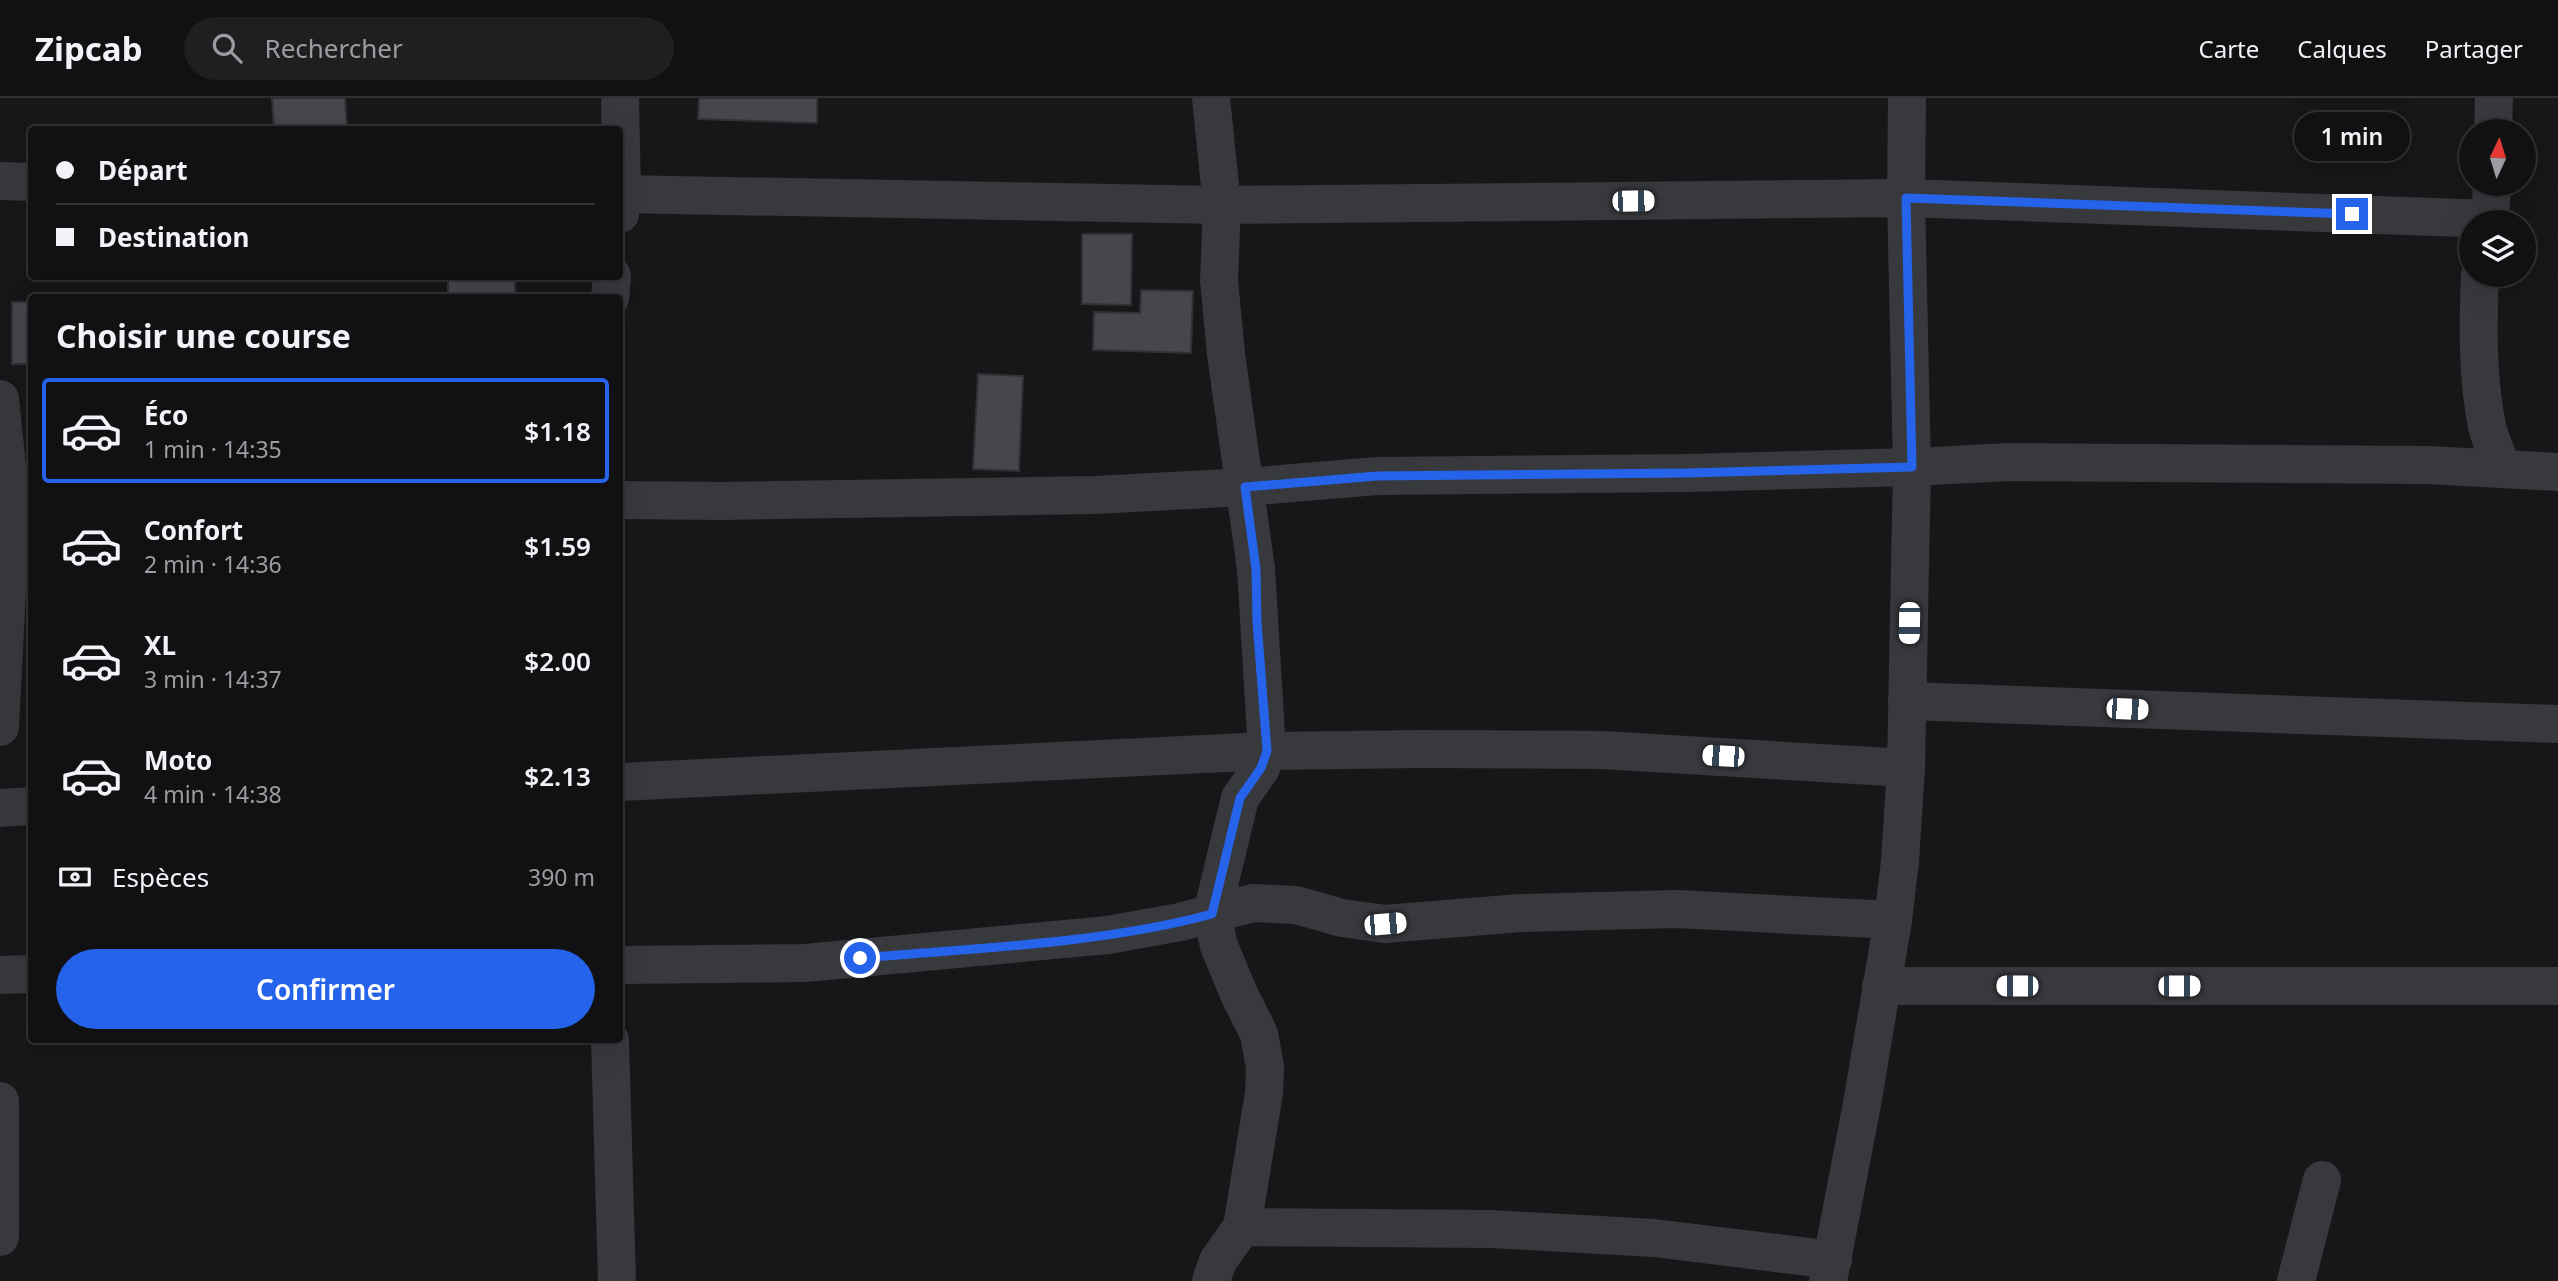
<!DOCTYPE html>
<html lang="fr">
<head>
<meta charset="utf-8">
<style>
	body { margin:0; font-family:"Noto Sans",sans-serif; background:#1e1f21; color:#f1f3f6; height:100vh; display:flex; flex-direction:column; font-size:26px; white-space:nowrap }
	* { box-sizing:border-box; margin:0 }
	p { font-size:23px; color:#9c9da0 }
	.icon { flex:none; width:38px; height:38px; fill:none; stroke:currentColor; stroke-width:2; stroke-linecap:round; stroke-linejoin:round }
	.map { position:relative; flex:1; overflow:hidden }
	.panel { position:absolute; left:28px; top:196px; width:595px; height:749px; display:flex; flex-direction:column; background:#111113; border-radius:7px; box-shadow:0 7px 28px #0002,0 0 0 2px #303133 }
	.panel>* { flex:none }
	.top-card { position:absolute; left:28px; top:28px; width:595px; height:154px; border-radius:7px; box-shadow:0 7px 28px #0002,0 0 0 2px #303133; display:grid; align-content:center; height:154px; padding:0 28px; background:#111113 }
	.needle { width:46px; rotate:4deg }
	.tools { position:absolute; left:2459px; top:21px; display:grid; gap:14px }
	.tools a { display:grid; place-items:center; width:77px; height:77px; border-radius:50%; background:#111113; box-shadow:0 7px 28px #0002,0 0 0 2px #303133; font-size:35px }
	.end { position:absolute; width:32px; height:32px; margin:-16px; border:9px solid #2563eb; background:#fff; box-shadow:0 0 0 4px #fff }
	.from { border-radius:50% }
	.bubble { position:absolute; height:49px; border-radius:24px; background:#111113; box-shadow:0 7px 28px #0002,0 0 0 2px #303133; font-size:23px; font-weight:600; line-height:49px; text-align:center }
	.car { position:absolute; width:21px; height:42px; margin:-21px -10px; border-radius:9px; box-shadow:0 0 5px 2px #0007; background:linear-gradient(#fff 24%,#345 0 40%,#fff 0 76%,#345 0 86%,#fff 0) }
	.top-card b { display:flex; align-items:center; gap:24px; height:66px; font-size:26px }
	.top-card b+b { border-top:2px solid #303133 }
	.top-card i { width:18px; height:18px; background:#f1f3f6 }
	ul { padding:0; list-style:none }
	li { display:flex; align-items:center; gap:21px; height:105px; margin:0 14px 10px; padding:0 14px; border:4px solid transparent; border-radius:7px }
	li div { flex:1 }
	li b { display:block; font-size:26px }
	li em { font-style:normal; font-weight:600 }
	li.current { border-color:#2563eb }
	li>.icon { width:63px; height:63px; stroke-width:1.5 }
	h2 { padding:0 28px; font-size:32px; line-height:84px }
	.pay { display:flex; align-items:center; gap:18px; height:77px; padding:0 28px; font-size:26px }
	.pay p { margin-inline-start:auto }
	.cta { display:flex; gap:14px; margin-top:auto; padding:14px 28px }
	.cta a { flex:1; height:80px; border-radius:42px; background:#2563eb; color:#fff; font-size:28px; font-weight:600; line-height:80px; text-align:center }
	header { display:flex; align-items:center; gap:42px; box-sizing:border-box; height:98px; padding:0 35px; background:#111113; border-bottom:2px solid #303133 }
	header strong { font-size:33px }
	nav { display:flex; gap:38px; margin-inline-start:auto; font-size:24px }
	.search { width:490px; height:63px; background:#1e1f21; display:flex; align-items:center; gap:18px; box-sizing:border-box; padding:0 24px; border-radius:38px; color:#9c9da0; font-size:26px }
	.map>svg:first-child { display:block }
	.building { fill:#46474c; stroke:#313135; stroke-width:2 }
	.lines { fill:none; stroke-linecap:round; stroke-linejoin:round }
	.minor { stroke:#38393d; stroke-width:38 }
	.route { stroke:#2563eb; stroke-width:9 }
</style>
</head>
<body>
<header>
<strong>Zipcab</strong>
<div class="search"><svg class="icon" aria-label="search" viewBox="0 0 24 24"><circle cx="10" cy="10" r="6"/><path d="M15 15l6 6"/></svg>Rechercher</div>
<nav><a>Carte</a><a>Calques</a><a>Partager</a></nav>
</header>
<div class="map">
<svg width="2558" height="1183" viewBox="0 0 2558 1183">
	<rect width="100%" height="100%" fill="#171719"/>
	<!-- building -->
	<g class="building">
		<path d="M272,0h73l2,32h-73z"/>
		<path d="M699,0h118v25l-119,-4z"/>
		<path d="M1082,136h50l-1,71 -49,-1z"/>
		<rect x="448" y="178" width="67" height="22"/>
		<path d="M1141,192l52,1 -2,62 -98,-3 1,-38 46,1z"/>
		<rect x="12" y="204" width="20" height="62"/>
		<path d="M978,276l45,2 -4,95 -46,-2z"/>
	</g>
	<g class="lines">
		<!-- minor -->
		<g class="minor">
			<path d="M1211,0l11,107 -3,75 7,74 30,215 11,182 -6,17 -21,30 -28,116 7,32 20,48 20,40 6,33 -1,26 -22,134 -24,34 -7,20"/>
			<path d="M2493,33l1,-33"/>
			<path d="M0,83l32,1"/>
			<path d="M620,96l602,11 684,-7 585,21"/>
			<path d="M620,116l2,-20 -2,-96"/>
			<path d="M2490,124l2,-38"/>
			<path d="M2480,177c-2,50 -3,102 7,151 3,14 10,28 15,41"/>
			<path d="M610,200l2,-22"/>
			<path d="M0,301l9,86 -1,86 -8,156"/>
			<path d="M620,402l102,1 374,-6 149,-8 132,-11 310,-3 225,-6 98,-5 418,3 130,7"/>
			<path d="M1907,603l651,23"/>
			<path d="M620,684l647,-31 155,-2 180,1 304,18"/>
			<path d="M0,710l32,-2"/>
			<path d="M620,867l185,-2 303,-28 72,-13 73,-19 43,2 46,13 43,6 135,-11 156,-4 217,11"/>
			<path d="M0,877l32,-1"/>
			<path d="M1881,888h677"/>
			<path d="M610,942l7,241"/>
			<path d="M0,1003v136"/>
			<path d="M1242,1129l249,2 163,9 179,22"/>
			<path d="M1828,1183l34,-177 31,-184 7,-59 6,-93 6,-301 -6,-269 1,-100"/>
			<path d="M2296,1183l26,-101"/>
		</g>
	</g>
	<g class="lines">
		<!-- route -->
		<path class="route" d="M860,860c115,-10 241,-14 352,-44l28,-116 21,-30 6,-17 -10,-129 -1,-53 -11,-82 132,-11 310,-3 225,-6 -6,-269 446,16"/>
	</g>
</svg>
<div class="tools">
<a><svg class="needle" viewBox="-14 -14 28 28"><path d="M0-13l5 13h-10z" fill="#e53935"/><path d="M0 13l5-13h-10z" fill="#9c9da0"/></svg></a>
<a><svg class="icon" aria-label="layers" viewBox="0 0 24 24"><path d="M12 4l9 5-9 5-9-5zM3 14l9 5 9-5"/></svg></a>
</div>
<i class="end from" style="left:860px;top:860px"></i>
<i class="end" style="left:2352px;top:116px"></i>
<div class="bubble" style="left:2294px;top:14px;width:116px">1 min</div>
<i class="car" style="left:1633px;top:103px;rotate:89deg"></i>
<i class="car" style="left:1909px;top:525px;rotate:181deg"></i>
<i class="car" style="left:2127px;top:611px;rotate:92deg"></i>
<i class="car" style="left:1723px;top:658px;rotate:273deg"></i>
<i class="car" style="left:1385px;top:826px;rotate:85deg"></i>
<i class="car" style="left:2017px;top:888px;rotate:270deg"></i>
<i class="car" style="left:2179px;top:888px;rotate:90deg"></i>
<div class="top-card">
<b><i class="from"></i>Départ</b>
<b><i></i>Destination</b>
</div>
<section class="panel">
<h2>Choisir une course</h2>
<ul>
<li class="current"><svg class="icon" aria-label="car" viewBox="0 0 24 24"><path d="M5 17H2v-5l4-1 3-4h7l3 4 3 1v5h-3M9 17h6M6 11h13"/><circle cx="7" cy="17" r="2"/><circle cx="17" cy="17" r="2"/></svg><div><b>Éco</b><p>1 min · 14:35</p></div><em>$1.18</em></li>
<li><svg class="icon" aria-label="car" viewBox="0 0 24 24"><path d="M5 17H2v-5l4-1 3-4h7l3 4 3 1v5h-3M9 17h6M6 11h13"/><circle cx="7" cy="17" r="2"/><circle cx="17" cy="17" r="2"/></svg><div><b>Confort</b><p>2 min · 14:36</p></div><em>$1.59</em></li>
<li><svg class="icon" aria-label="car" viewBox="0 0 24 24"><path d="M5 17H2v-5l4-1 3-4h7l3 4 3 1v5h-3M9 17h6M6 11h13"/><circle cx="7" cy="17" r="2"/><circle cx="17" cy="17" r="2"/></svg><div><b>XL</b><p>3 min · 14:37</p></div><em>$2.00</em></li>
<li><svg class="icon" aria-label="car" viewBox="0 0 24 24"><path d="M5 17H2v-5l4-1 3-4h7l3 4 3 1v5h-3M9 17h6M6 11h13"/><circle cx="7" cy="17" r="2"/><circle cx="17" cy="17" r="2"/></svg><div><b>Moto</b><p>4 min · 14:38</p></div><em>$2.13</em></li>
</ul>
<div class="pay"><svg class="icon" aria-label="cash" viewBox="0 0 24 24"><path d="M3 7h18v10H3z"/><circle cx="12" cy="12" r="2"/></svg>Espèces<p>390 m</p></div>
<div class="cta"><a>Confirmer</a></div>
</section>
</div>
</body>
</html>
